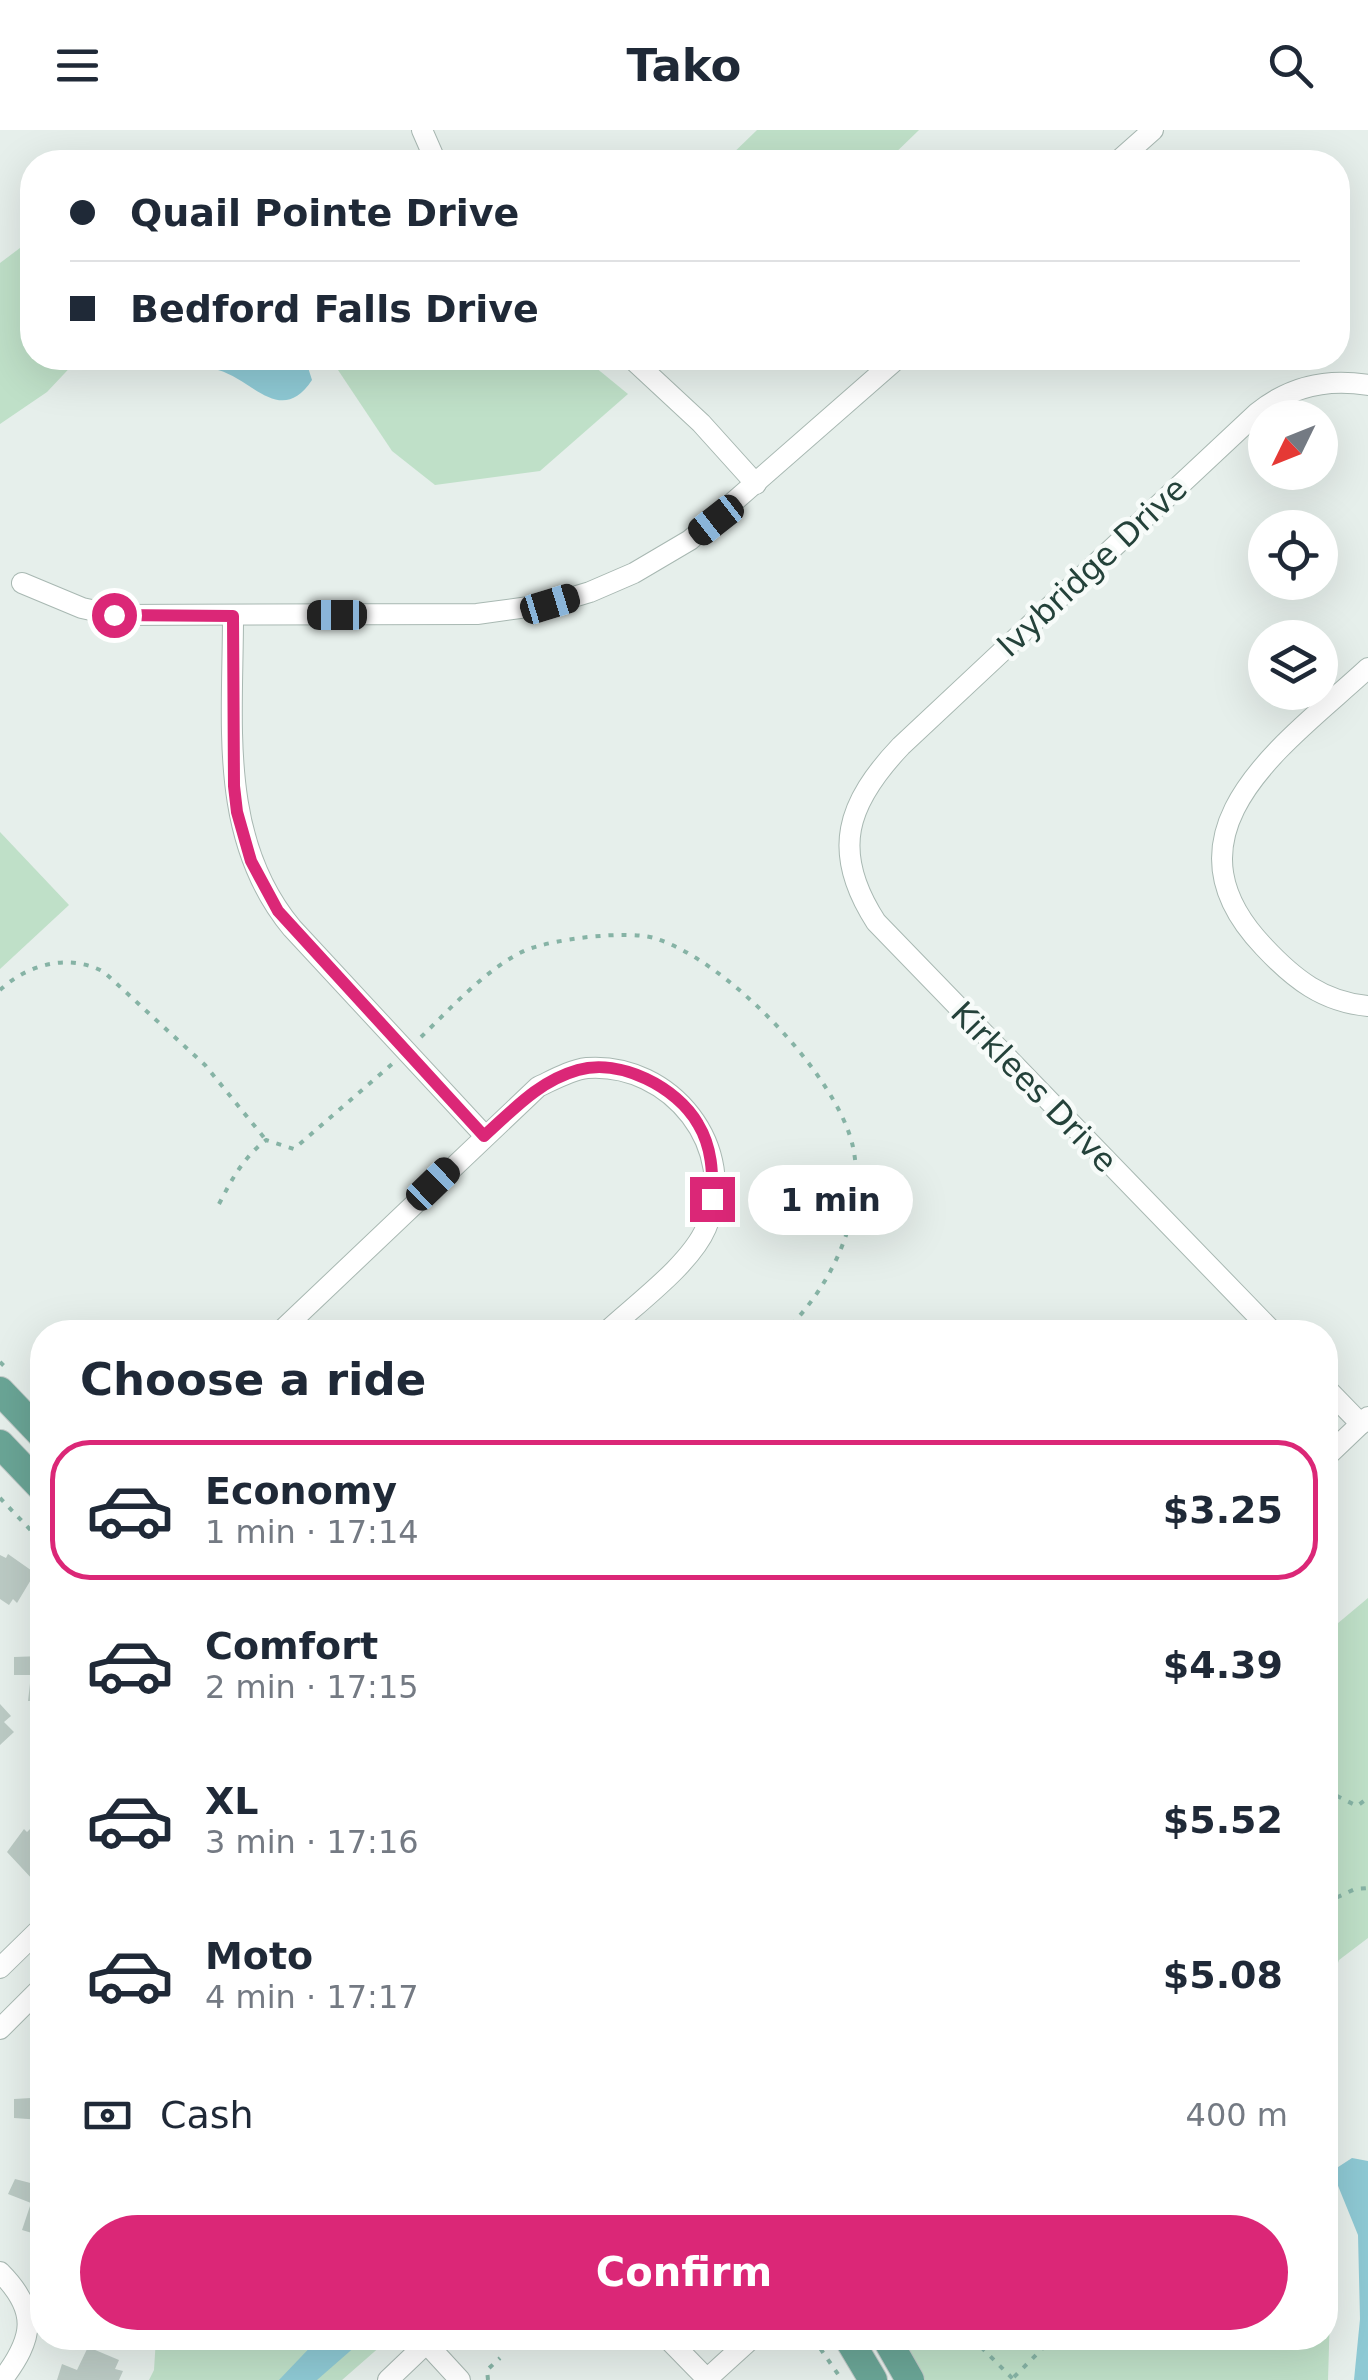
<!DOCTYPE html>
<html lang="en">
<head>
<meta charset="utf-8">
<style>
	body { margin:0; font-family:"DejaVu Sans",sans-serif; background:#f6f6f7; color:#1f2937; height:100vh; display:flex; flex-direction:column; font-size:38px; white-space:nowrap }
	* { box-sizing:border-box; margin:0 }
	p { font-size:32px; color:#747a83 }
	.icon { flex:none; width:55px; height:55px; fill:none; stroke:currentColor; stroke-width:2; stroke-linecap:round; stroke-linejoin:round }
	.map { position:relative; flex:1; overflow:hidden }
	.side { position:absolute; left:30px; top:1190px; width:1308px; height:1030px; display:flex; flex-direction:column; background:#fff; border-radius:40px; box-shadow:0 10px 40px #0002 }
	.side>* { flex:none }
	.top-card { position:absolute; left:20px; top:20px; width:1330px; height:220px; border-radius:40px; box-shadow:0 10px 40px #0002; display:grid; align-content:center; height:220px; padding:0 50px; background:#fff }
	.needle { width:65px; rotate:227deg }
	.tools { position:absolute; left:1248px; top:270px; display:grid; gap:20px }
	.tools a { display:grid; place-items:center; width:90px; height:90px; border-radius:50%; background:#fff; box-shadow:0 10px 40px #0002; font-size:50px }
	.end { position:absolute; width:45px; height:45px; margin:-22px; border:12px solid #db2777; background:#fff; box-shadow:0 0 0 5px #fff }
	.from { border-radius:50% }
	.bubble { position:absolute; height:70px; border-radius:35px; background:#fff; box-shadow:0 10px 40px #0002; font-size:32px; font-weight:700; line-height:70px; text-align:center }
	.car { position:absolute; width:30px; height:60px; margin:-30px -15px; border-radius:12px; box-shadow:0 0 8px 2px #0007; background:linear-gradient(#222 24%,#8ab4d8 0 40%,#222 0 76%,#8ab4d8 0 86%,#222 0) }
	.top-card b { display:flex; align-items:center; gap:35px; height:95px; font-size:38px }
	.top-card b+b { border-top:2px solid #e0e1e3 }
	.top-card i { width:25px; height:25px; background:#1f2937 }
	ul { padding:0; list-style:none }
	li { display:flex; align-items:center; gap:30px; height:140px; margin:0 20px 15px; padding:0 30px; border:5px solid transparent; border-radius:40px }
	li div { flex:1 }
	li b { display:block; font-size:38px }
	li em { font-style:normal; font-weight:700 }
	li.active { border-color:#db2777 }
	li>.icon { width:90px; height:90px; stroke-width:1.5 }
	h2 { padding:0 50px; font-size:45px; line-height:120px }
	.pay { display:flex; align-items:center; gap:25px; height:110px; padding:0 50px; font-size:38px }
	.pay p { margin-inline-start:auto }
	.cta { display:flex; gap:20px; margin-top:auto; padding:20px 50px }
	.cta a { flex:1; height:115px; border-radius:60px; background:#db2777; color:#fff; font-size:40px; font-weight:700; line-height:115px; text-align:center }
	header { display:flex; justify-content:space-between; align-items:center; height:130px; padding:0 50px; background:#fff; font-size:45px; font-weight:700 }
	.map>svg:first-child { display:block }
	.green { fill:#bfe0c8 }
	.water { fill:#8ec9d4 }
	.building { fill:#bbcac4 }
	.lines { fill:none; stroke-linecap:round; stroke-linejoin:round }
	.minor-casing { stroke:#a8b8b2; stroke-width:22 }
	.major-casing { stroke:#c2cac8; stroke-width:30 }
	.path { stroke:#86b3a5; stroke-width:4; stroke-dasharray:5 8; stroke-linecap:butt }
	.minor { stroke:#fff; stroke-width:20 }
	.major { stroke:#6aa596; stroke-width:28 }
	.route { stroke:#db2777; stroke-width:12 }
	.labels { text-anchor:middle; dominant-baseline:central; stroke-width:9; stroke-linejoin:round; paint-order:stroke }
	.street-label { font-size:32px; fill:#24423a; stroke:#f7fbf9 }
</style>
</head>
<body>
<header><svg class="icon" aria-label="menu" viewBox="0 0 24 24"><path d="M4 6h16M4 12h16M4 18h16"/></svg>Tako<svg class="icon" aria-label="search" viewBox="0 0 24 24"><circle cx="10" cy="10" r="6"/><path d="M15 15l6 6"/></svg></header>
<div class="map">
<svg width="1368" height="2250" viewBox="0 0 1368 2250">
	<rect width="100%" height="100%" fill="#e6efeb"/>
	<!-- green -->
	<g class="green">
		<path d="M757,0h162l-33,32h-162z"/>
		<path d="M32,109v119h47l-32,34 -47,32v-161z"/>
		<path d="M330,228h254l44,36 -88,77 -105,14 -43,-34z"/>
		<path d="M0,702l69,73 -69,64z"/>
		<path d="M1368,1468v340l-29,22 -14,41v-367z"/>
		<path d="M1325,2145l5,38 -2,67h-403l-23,-42h423z"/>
		<path d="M156,2208h234l-48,42h-193l5,-10z"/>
	</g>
	<!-- water -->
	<g class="water">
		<path d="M157,228h148l7,22c-31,47 -60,-1 -94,-10 -20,-5 -42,-4 -61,-12z"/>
		<path d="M1352,2028l16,3v219h-14l6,-61 -2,-84 -26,-64z"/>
		<path d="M319,2208h46l-48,42h-38z"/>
	</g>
	<!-- building -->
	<g class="building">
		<path d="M8,1424l27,19 -18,30 -4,-4 -4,6 -9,-6v-44l6,3z"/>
		<path d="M42,1526v45h-14l3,-26h-17v-18z"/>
		<path d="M0,1574l11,12 -7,6 10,10 -14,13z"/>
		<path d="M36,1693l6,7v43l-8,8 -27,-29 17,-23 3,3z"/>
		<path d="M32,1942h10v48l-28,-2v-19l17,-1z"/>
		<path d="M15,2049l27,7v50l-20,-6 9,-27 -23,-9z"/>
		<path d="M88,2217l31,13 -4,9 8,2 -4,9h-62l5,-16 15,6z"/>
	</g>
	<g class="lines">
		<defs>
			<g id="minor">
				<path d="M422,0l14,32"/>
				<path d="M1117,32l36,-32"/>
				<path d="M631,228l70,65 55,61"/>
				<path d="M22,453l60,25 32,7 363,-1 73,-10 40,-12 44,-19 56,-33 208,-182"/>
				<path d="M233,486c0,108 -15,223 59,312l193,208"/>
				<path d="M1368,538c-80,74 -215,163 -104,279 30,32 59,55 104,59"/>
				<path d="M280,1202l258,-245c15,-7 32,-17 49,-19 84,-6 153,80 119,160 -16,37 -70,76 -100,104"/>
				<path d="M1273,1202l-397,-410c-46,-71 -29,-119 25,-176l356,-333c32,-26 70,-35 111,-28"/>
				<path d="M1325,1257l36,37"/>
				<path d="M1325,1328l43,-41"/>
				<path d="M0,1838l42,-41"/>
				<path d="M0,1899l42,-42"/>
				<path d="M0,2142c39,39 34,66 2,108"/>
				<path d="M667,2208l40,41 45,-41"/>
				<path d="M426,2213l34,37"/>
				<path d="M388,2250l44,-42"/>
			</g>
			<g id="major">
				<path d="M0,1261l42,44"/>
				<path d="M0,1314l42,44"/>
				<path d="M848,2208l25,42"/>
				<path d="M886,2208l24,42"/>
			</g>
		</defs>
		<!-- minor casing -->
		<use href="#minor" class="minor-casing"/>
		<!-- major casing -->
		<use href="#major" class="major-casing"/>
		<!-- path -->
		<g class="path">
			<path d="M0,860c28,-26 69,-37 104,-18l101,93 61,75"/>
			<path d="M421,907c30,-29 67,-70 105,-87 28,-11 99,-20 128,-12 71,21 183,136 199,209 14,66 -22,141 -69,185"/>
			<path d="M219,1074c13,-25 24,-46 47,-64l28,9 98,-85"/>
			<path d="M0,1232l8,8"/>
			<path d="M0,1368l42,44"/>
			<path d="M1325,1660l32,16 11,-8"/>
			<path d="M1325,1773l30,-14 13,-1"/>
			<path d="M813,2208l29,42"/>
			<path d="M972,2208l42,42"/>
			<path d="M1014,2247l39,-39"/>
			<path d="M488,2250l-1,-10 13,-12"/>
		</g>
		<!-- minor -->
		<use href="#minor" class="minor"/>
		<!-- major -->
		<use href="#major" class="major"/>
	</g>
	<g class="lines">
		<!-- route -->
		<path class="route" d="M114,485l119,1 1,170 3,26 14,49 27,50 206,225c30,-27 55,-55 94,-66 42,-12 99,17 120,54 14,23 15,49 14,75"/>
	</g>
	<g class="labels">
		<!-- street labels -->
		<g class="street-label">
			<text transform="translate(1092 437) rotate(-43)">Ivybridge Drive</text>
			<text transform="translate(1034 957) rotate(46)">Kirklees Drive</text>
		</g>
	</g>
</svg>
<div class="tools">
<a><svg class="needle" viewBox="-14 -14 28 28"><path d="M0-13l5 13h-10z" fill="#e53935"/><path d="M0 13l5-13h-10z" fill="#747a83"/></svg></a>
<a><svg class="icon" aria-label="locate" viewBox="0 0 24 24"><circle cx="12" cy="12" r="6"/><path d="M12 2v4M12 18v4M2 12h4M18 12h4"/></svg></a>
<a><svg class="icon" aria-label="layers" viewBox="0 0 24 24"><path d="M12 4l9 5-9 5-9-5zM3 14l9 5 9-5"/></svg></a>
</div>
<i class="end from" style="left:114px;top:485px"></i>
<i class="end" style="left:712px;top:1069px"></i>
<div class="bubble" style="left:748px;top:1035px;width:165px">1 min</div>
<i class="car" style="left:716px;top:390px;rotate:232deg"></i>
<i class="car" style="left:550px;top:474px;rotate:73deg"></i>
<i class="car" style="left:337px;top:485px;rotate:270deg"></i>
<i class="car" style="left:433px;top:1054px;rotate:46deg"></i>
<div class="top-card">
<b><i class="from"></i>Quail Pointe Drive</b>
<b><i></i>Bedford Falls Drive</b>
</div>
<section class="side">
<h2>Choose a ride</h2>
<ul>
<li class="active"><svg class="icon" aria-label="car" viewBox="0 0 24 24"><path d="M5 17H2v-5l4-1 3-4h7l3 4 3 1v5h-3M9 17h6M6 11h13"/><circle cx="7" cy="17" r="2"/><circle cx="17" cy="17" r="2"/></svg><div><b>Economy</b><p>1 min · 17:14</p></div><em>$3.25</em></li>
<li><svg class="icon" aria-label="car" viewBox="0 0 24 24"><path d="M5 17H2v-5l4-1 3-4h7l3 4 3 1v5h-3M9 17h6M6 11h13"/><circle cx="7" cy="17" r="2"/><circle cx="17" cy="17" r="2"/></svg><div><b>Comfort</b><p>2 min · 17:15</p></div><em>$4.39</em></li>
<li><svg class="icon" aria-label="car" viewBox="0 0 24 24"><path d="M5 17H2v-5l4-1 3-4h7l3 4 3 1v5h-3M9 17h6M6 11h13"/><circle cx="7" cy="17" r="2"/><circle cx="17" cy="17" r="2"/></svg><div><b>XL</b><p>3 min · 17:16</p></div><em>$5.52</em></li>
<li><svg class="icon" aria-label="car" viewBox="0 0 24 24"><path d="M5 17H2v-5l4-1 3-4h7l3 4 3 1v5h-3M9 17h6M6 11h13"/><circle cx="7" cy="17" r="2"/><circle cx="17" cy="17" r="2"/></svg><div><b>Moto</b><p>4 min · 17:17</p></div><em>$5.08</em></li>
</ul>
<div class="pay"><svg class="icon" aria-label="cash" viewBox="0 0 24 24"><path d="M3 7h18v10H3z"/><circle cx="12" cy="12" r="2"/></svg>Cash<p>400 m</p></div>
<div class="cta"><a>Confirm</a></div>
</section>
</div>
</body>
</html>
